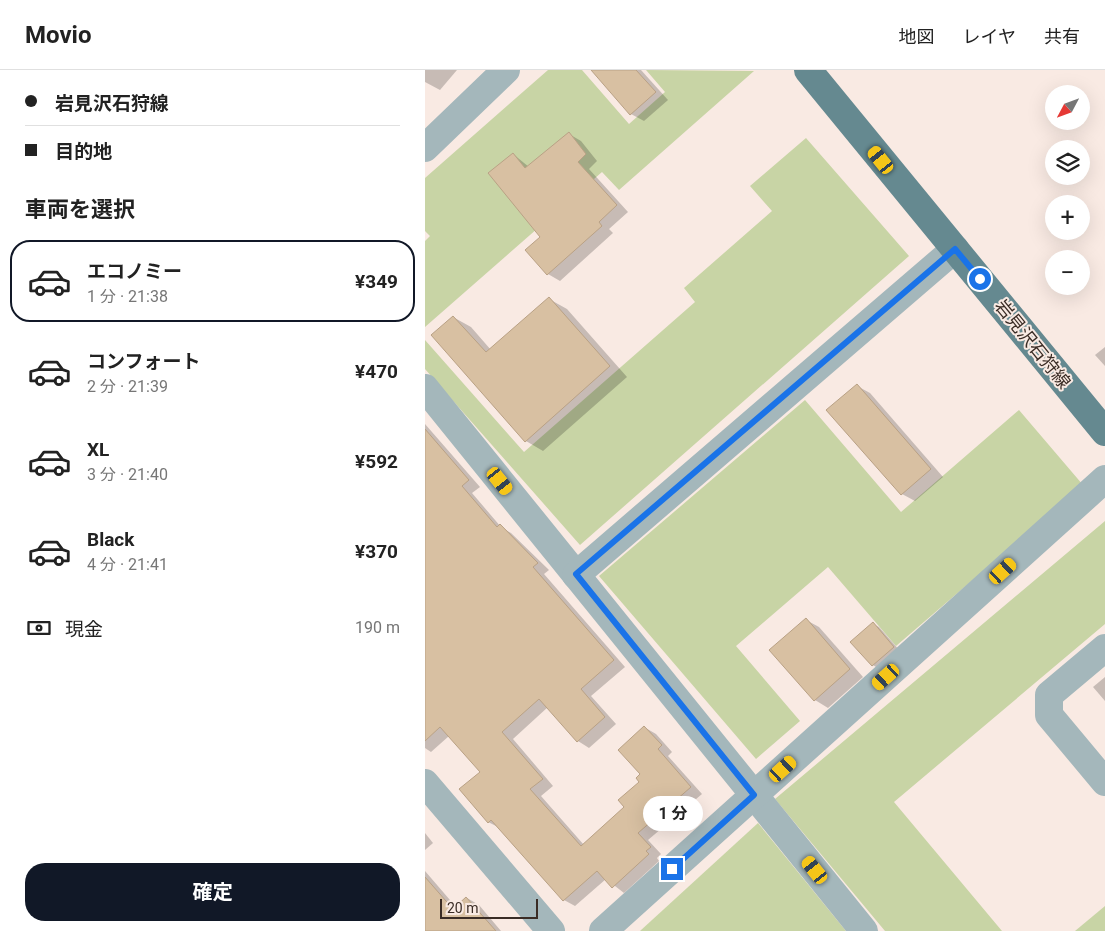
<!DOCTYPE html>
<html lang="ja">
<head>
<meta charset="utf-8">
<style>
	body { margin:0; font-family:Roboto,"Noto Sans JP",sans-serif; background:#f2f2f2; color:#222; height:100vh; display:flex; flex-direction:column; font-size:19px; white-space:nowrap }
	* { box-sizing:border-box; margin:0 }
	p { font-size:16px; color:#767676 }
	.icon { flex:none; width:28px; height:28px; fill:none; stroke:currentColor; stroke-width:2; stroke-linecap:round; stroke-linejoin:round }
	.map { position:relative; flex:1; overflow:hidden }
	.panel { display:flex; flex-direction:column; background:#fff; width:425px }
	.panel>* { flex:none }
	.top-card { display:grid; align-content:center; height:110px; padding:0 25px; background:#fff }
	.needle { width:32px; rotate:229deg }
	.fabs { position:absolute; left:620px; top:15px; display:grid; gap:10px }
	.fabs a { display:grid; place-items:center; width:45px; height:45px; border-radius:50%; background:#fff; box-shadow:0 5px 20px #0002; font-size:25px }
	.scale { position:absolute; left:15px; bottom:12px; width:98px; box-sizing:border-box; padding-left:5px; border:2px solid #3a2c25; border-top:0; font-size:14px; line-height:18px; white-space:nowrap; color:#3a2c25; -webkit-text-stroke:4px #f9eae3; paint-order:stroke }
	.end { position:absolute; width:22px; height:22px; margin:-11px; border:6px solid #1a73e8; background:#fff; box-shadow:0 0 0 2px #fff }
	.from { border-radius:50% }
	.bubble { position:absolute; height:35px; border-radius:18px; background:#fff; box-shadow:0 5px 20px #0002; font-size:16px; font-weight:700; line-height:35px; text-align:center }
	.car { position:absolute; width:15px; height:30px; margin:-15px -8px; border-radius:6px; box-shadow:0 0 4px 1px #0007; background:linear-gradient(#f5c518 24%,#345 0 40%,#f5c518 0 76%,#345 0 86%,#f5c518 0) }
	.top-card b { display:flex; align-items:center; gap:18px; height:48px; font-size:19px }
	.top-card b+b { border-top:1px solid #e0e0e0 }
	.top-card i { width:12px; height:12px; background:#222 }
	ul { padding:0; list-style:none }
	li { display:flex; align-items:center; gap:15px; height:82px; margin:0 10px 8px; padding:0 15px; border:2px solid transparent; border-radius:20px }
	li div { flex:1 }
	li b { display:block; font-size:19px }
	li em { font-style:normal; font-weight:700 }
	li.current { border-color:#111827 }
	li>.icon { width:45px; height:45px; stroke-width:1.5 }
	h2 { padding:0 25px; font-size:22px; line-height:60px }
	.pay { display:flex; align-items:center; gap:12px; height:55px; padding:0 25px; font-size:19px }
	.pay p { margin-inline-start:auto }
	.cta { display:flex; gap:10px; margin-top:auto; padding:10px 25px }
	.cta a { flex:1; height:58px; border-radius:20px; background:#111827; color:#fff; font-size:20px; font-weight:700; line-height:58px; text-align:center }
	header { display:flex; align-items:center; gap:30px; box-sizing:border-box; height:70px; padding:0 25px; background:#fff; border-bottom:1px solid #e0e0e0 }
	header strong { font-size:24px }
	nav { display:flex; gap:28px; margin-inline-start:auto; font-size:18px }
	main { display:flex; flex:1; min-height:0 }
	.map>svg:first-child { display:block }
	.green { fill:#c8d4a5 }
	.shadow { fill:#0003 }
	.building { fill:#d8c0a2; stroke:#b9a185 }
	.lines { fill:none; stroke-linecap:round; stroke-linejoin:round }
	.minor { stroke:#a4b7bb; stroke-width:28 }
	.major { stroke:#658990; stroke-width:28 }
	.route { stroke:#1a73e8; stroke-width:6 }
	.labels { text-anchor:middle; dominant-baseline:central; stroke-width:4; stroke-linejoin:round; paint-order:stroke }
	.street-label { font-size:18px; fill:#3a2c25; stroke:#f9eae3 }
</style>
</head>
<body>
<header>
<strong>Movio</strong>
<nav><a>地図</a><a>レイヤ</a><a>共有</a></nav>
</header>
<main>
<section class="panel">
<div class="top-card">
<b><i class="from"></i>岩見沢石狩線</b>
<b><i></i>目的地</b>
</div>
<h2>車両を選択</h2>
<ul>
<li class="current"><svg class="icon" aria-label="car" viewBox="0 0 24 24"><path d="M5 17H2v-5l4-1 3-4h7l3 4 3 1v5h-3M9 17h6M6 11h13"/><circle cx="7" cy="17" r="2"/><circle cx="17" cy="17" r="2"/></svg><div><b>エコノミー</b><p>1 分 · 21:38</p></div><em>¥349</em></li>
<li><svg class="icon" aria-label="car" viewBox="0 0 24 24"><path d="M5 17H2v-5l4-1 3-4h7l3 4 3 1v5h-3M9 17h6M6 11h13"/><circle cx="7" cy="17" r="2"/><circle cx="17" cy="17" r="2"/></svg><div><b>コンフォート</b><p>2 分 · 21:39</p></div><em>¥470</em></li>
<li><svg class="icon" aria-label="car" viewBox="0 0 24 24"><path d="M5 17H2v-5l4-1 3-4h7l3 4 3 1v5h-3M9 17h6M6 11h13"/><circle cx="7" cy="17" r="2"/><circle cx="17" cy="17" r="2"/></svg><div><b>XL</b><p>3 分 · 21:40</p></div><em>¥592</em></li>
<li><svg class="icon" aria-label="car" viewBox="0 0 24 24"><path d="M5 17H2v-5l4-1 3-4h7l3 4 3 1v5h-3M9 17h6M6 11h13"/><circle cx="7" cy="17" r="2"/><circle cx="17" cy="17" r="2"/></svg><div><b>Black</b><p>4 分 · 21:41</p></div><em>¥370</em></li>
</ul>
<div class="pay"><svg class="icon" aria-label="cash" viewBox="0 0 24 24"><path d="M3 7h18v10H3z"/><circle cx="12" cy="12" r="2"/></svg>現金<p>190 m</p></div>
<div class="cta"><a>確定</a></div>
</section>
<div class="map">
<svg width="680" height="861" viewBox="0 0 680 861">
	<rect width="100%" height="100%" fill="#f9eae3"/>
	<!-- green -->
	<g class="green">
		<path d="M123,0h34l47,54 36,-32 -19,-22 108,1 -135,119 -17,-18 -177,155v-86l5,-5 -5,-5v-53z"/>
		<path d="M381,68l103,118 -329,289 -155,-176v-29l99,112 171,-150 -11,-14 88,-77 -22,-25z"/>
		<path d="M380,330l96,112 118,-102 64,75 -187,161 -68,-79 -92,79 64,75 -44,38 -157,-183z"/>
		<path d="M680,451v103l-211,178 108,129h-117l-110,-132z"/>
		<path d="M333,753l88,108h-206z"/>
		<path d="M680,836v25h-30z"/>
	</g>
	<!-- shadow -->
	<g class="shadow">
		<path d="M0,0h32l-17,20 -15,-8z"/>
		<path d="M173,0h43l27,30 -24,21 -13,-7z"/>
		<path d="M144,64l12,7 16,20 -8,8 39,43 -19,17 4,4 -53,48 -12,-7 -21,-24 15,-13 -29,-83 16,13z"/>
		<path d="M124,229l18,10 60,68 -84,74 -17,-10 -73,-124 18,10 20,23z"/>
		<path d="M680,277v19l-10,-11z"/>
		<path d="M432,316l13,7 73,84 -28,24 -13,-7z"/>
		<path d="M0,354l55,63 -8,6 29,34 10,6 38,37 -5,4 81,93 -34,29 25,28 -27,24 -11,-7 -30,-34 -35,32 40,47 -12,10 43,49 42,-38 15,-25 3,-55 12,7 16,18 -4,4 34,38 -54,46 13,14 -4,4 2,3 -35,32 -18,-14 -31,27 -11,-6 -64,-72 -12,-6 -6,-50 -33,-36 -18,16 -6,-4z"/>
		<path d="M381,550l13,7 44,50 -35,31 -13,-8z"/>
		<path d="M448,554l6,3 21,24 -21,18 -6,-4 -21,-23z"/>
		<path d="M680,607v24l-12,-14z"/>
		<path d="M0,763l8,10 -8,7z"/>
		<path d="M0,801l31,36 11,-9 12,7 22,26h-76z"/>
	</g>
	<!-- building -->
	<g class="building">
		<path d="M166,0h45l20,22 -26,23z"/>
		<path d="M144,62l17,22 -8,8 39,43 -18,17 3,4 -55,49 -22,-25 15,-13 -52,-64 25,-20 12,15z"/>
		<path d="M124,227l61,69 -85,76 -94,-107 22,-19 33,36z"/>
		<path d="M432,314l74,85 -30,26 -75,-85z"/>
		<path d="M0,359l44,51 -7,6 35,41 3,-3 38,39 -5,4 81,93 -33,29 24,28 -28,25 -38,-43 -37,33 41,47 -13,10 51,57 43,-39 -6,-7 21,-18 -3,-4 4,-4 -22,-24 26,-24 18,19 -4,4 33,38 -53,46 13,14 -5,4 3,3 -37,34 -15,-17 -34,30 -72,-81 -3,3 -29,-34 21,-17 -40,-45 -15,14z"/>
		<path d="M381,548l44,51 -36,32 -45,-51z"/>
		<path d="M448,552l21,25 -22,19 -22,-24z"/>
		<path d="M0,807l28,32 13,-12 30,34h-71z"/>
	</g>
	<g class="lines">
		<!-- minor -->
		<g class="minor">
			<path d="M0,78l81,-78"/>
			<path d="M0,318l439,543"/>
			<path d="M151,505l379,-326"/>
			<path d="M680,578l-56,47v20l56,67"/>
			<path d="M0,713l126,148"/>
			<path d="M178,861l502,-452"/>
		</g>
		<!-- major -->
		<path class="major" d="M383,0l297,362"/>
	</g>
	<g class="lines">
		<!-- route -->
		<path class="route" d="M247,799l82,-74 -178,-221 379,-325 25,30"/>
	</g>
	<g class="labels">
		<!-- street labels -->
		<g class="street-label">
			<text transform="translate(608 274) rotate(51)">岩見沢石狩線</text>
		</g>
	</g>
</svg>
<div class="fabs">
<a><svg class="needle" viewBox="-14 -14 28 28"><path d="M0-13l5 13h-10z" fill="#e53935"/><path d="M0 13l5-13h-10z" fill="#767676"/></svg></a>
<a><svg class="icon" aria-label="layers" viewBox="0 0 24 24"><path d="M12 4l9 5-9 5-9-5zM3 14l9 5 9-5"/></svg></a>
<a>+</a>
<a>−</a>
</div>
<div class="scale">20 m</div>
<i class="end from" style="left:555px;top:209px"></i>
<i class="end" style="left:247px;top:799px"></i>
<div class="bubble" style="left:218px;top:726px;width:60px">1 分</div>
<i class="car" style="left:456px;top:90px;rotate:321deg"></i>
<i class="car" style="left:75px;top:411px;rotate:141deg"></i>
<i class="car" style="left:578px;top:501px;rotate:48deg"></i>
<i class="car" style="left:461px;top:607px;rotate:228deg"></i>
<i class="car" style="left:358px;top:699px;rotate:48deg"></i>
<i class="car" style="left:390px;top:800px;rotate:321deg"></i>
</div>
</main>
</body>
</html>
